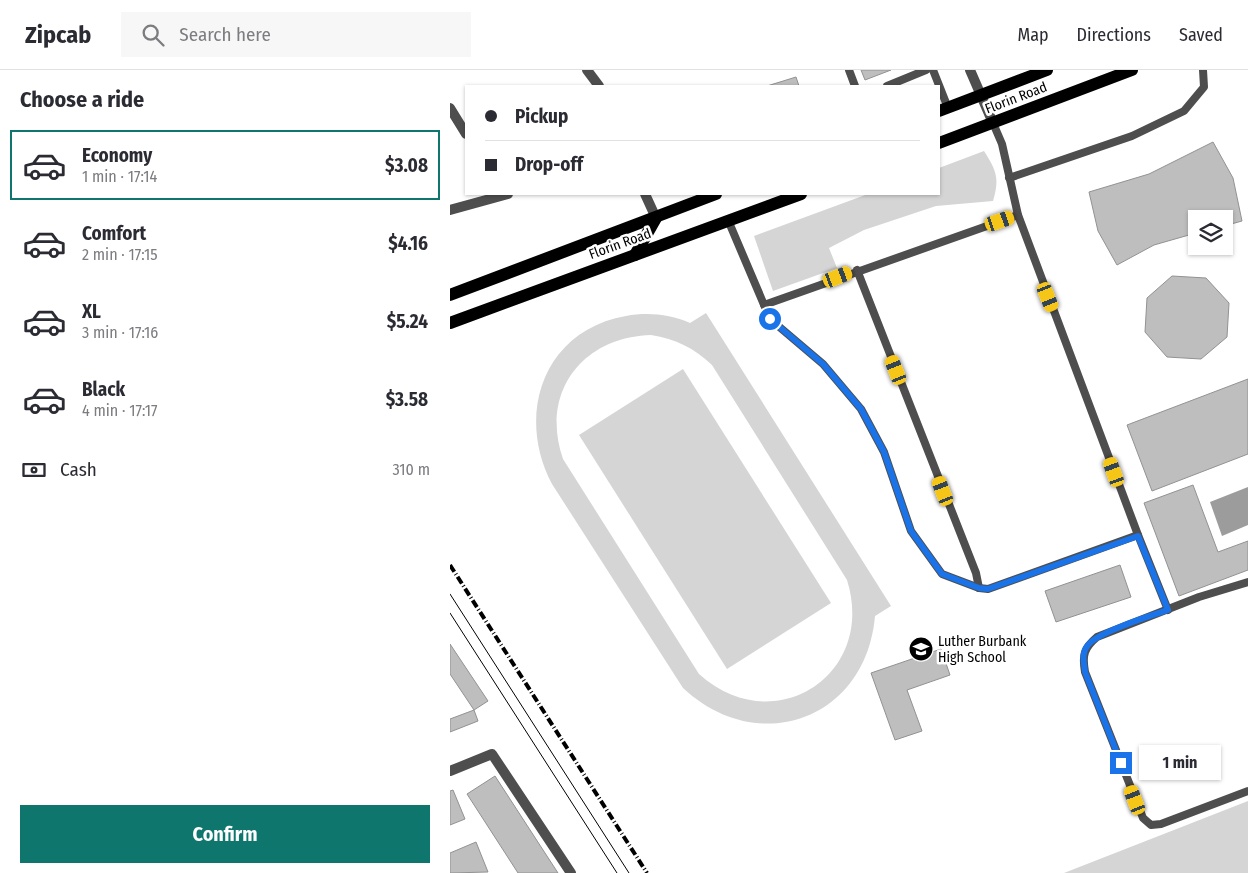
<!DOCTYPE html>
<html lang="en">
<head>
<meta charset="utf-8">
<style>
	body { margin:0; font-family:"Fira Sans Condensed",sans-serif; background:#f7f7f7; color:#2b2b33; height:100vh; display:flex; flex-direction:column; font-size:19px; white-space:nowrap }
	* { box-sizing:border-box; margin:0 }
	p { font-size:16px; color:#7c7c81 }
	.icon { flex:none; width:28px; height:28px; fill:none; stroke:currentColor; stroke-width:2; stroke-linecap:round; stroke-linejoin:round }
	.map { position:relative; flex:1; overflow:hidden }
	.side { display:flex; flex-direction:column; background:#fff; width:450px }
	.side>* { flex:none }
	.top-card { position:absolute; left:15px; top:15px; width:475px; height:110px; border-radius:0px; box-shadow:0 1px 4px #0004; display:grid; align-content:center; height:110px; padding:0 20px; background:#fff }
	.buttons { position:absolute; left:738px; top:140px; display:grid; gap:10px }
	.buttons a { display:grid; place-items:center; width:45px; height:45px; border-radius:0px; background:#fff; box-shadow:0 1px 4px #0004; font-size:25px }
	.end { position:absolute; width:22px; height:22px; margin:-11px; border:6px solid #1a73e8; background:#fff; box-shadow:0 0 0 2px #fff }
	.from { border-radius:50% }
	.bubble { position:absolute; height:35px; border-radius:0px; background:#fff; box-shadow:0 1px 4px #0004; font-size:16px; font-weight:700; line-height:35px; text-align:center }
	.car { position:absolute; width:15px; height:30px; margin:-15px -8px; border-radius:6px; box-shadow:0 0 4px 1px #0007; background:linear-gradient(#f5c518 24%,#345 0 40%,#f5c518 0 76%,#345 0 86%,#f5c518 0) }
	.top-card b { display:flex; align-items:center; gap:18px; height:48px; font-size:19px }
	.top-card b+b { border-top:1px solid #e1e1e2 }
	.top-card i { width:12px; height:12px; background:#2b2b33 }
	ul { padding:0; list-style:none }
	li { display:flex; align-items:center; gap:15px; height:70px; margin:0 10px 8px; padding:0 10px; border:2px solid transparent; border-radius:0px }
	li div { flex:1 }
	li b { display:block; font-size:19px }
	li em { font-style:normal; font-weight:700 }
	li.current { border-color:#0f766e }
	li>.icon { width:45px; height:45px; stroke-width:1.5 }
	h2 { padding:0 20px; font-size:22px; line-height:60px }
	.pay { display:flex; align-items:center; gap:12px; height:55px; padding:0 20px; font-size:19px }
	.pay p { margin-inline-start:auto }
	.action { display:flex; gap:10px; margin-top:auto; padding:10px 20px }
	.action a { flex:1; height:58px; border-radius:0px; background:#0f766e; color:#fff; font-size:20px; font-weight:700; line-height:58px; text-align:center }
	header { display:flex; align-items:center; gap:30px; box-sizing:border-box; height:70px; padding:0 25px; background:#fff; border-bottom:1px solid #e1e1e2 }
	header strong { font-size:24px }
	nav { display:flex; gap:28px; margin-inline-start:auto; font-size:18px }
	.search { width:350px; height:45px; background:#f7f7f7; display:flex; align-items:center; gap:12px; box-sizing:border-box; padding:0 18px; border-radius:0px; color:#7c7c81; font-size:19px }
	main { display:flex; flex:1; min-height:0 }
	.map>svg:first-child { display:block }
	.green { fill:#d5d5d5; fill-rule:evenodd }
	.water { fill:#9c9c9c }
	.building { fill:#bebebe; stroke:#929292 }
	.lines { fill:none; stroke-linecap:round; stroke-linejoin:round }
	.lane { stroke:#4e4e4e; stroke-width:8 }
	.street { stroke:#4e4e4e; stroke-width:10 }
	.primary { stroke:#000; stroke-width:12 }
	.tram { stroke:#000; stroke-width:1 }
	.rail { stroke:#000; stroke-width:4; stroke-dasharray:8 2.5 1 2.5; stroke-linecap:butt }
	.route { stroke:#1a73e8; stroke-width:6 }
	.labels { text-anchor:middle; dominant-baseline:central; stroke-width:5; stroke-linejoin:round; paint-order:stroke }
	.street-label { font-size:14px; fill:#000; stroke:#fff }
	.poi-label { font-size:14px; fill:#000; stroke:#fff; text-anchor:start }
</style>
</head>
<body>
<header>
<strong>Zipcab</strong>
<div class="search"><svg class="icon" aria-label="search" viewBox="0 0 24 24"><circle cx="10" cy="10" r="6"/><path d="M15 15l6 6"/></svg>Search here</div>
<nav><a>Map</a><a>Directions</a><a>Saved</a></nav>
</header>
<main>
<section class="side">
<h2>Choose a ride</h2>
<ul>
<li class="current"><svg class="icon" aria-label="car" viewBox="0 0 24 24"><path d="M5 17H2v-5l4-1 3-4h7l3 4 3 1v5h-3M9 17h6M6 11h13"/><circle cx="7" cy="17" r="2"/><circle cx="17" cy="17" r="2"/></svg><div><b>Economy</b><p>1 min · 17:14</p></div><em>$3.08</em></li>
<li><svg class="icon" aria-label="car" viewBox="0 0 24 24"><path d="M5 17H2v-5l4-1 3-4h7l3 4 3 1v5h-3M9 17h6M6 11h13"/><circle cx="7" cy="17" r="2"/><circle cx="17" cy="17" r="2"/></svg><div><b>Comfort</b><p>2 min · 17:15</p></div><em>$4.16</em></li>
<li><svg class="icon" aria-label="car" viewBox="0 0 24 24"><path d="M5 17H2v-5l4-1 3-4h7l3 4 3 1v5h-3M9 17h6M6 11h13"/><circle cx="7" cy="17" r="2"/><circle cx="17" cy="17" r="2"/></svg><div><b>XL</b><p>3 min · 17:16</p></div><em>$5.24</em></li>
<li><svg class="icon" aria-label="car" viewBox="0 0 24 24"><path d="M5 17H2v-5l4-1 3-4h7l3 4 3 1v5h-3M9 17h6M6 11h13"/><circle cx="7" cy="17" r="2"/><circle cx="17" cy="17" r="2"/></svg><div><b>Black</b><p>4 min · 17:17</p></div><em>$3.58</em></li>
</ul>
<div class="pay"><svg class="icon" aria-label="cash" viewBox="0 0 24 24"><path d="M3 7h18v10H3z"/><circle cx="12" cy="12" r="2"/></svg>Cash<p>310 m</p></div>
<div class="action"><a>Confirm</a></div>
</section>
<div class="map">
<svg width="798" height="803" viewBox="0 0 798 803">
	<rect width="100%" height="100%" fill="#fff"/>
	<!-- green -->
	<g class="green">
		<path d="M534,81c12,19 16,27 9,50l-57,5 -72,24 -35,18 8,20 -64,23 -19,-55 114,-42h71v-26z"/>
		<path d="M256,243l185,293 -16,10c-9,104 -117,142 -192,72l-131,-204c-37,-70 -8,-154 74,-168 21,-4 44,-2 64,7zM201,265c25,4 43,13 61,30l135,215c30,96 -74,161 -148,94l-136,-215c-23,-66 19,-122 88,-124z"/>
		<path d="M233,299l148,234 -104,66 -148,-234z"/>
		<path d="M798,731v72h-184z"/>
	</g>
	<!-- water -->
	<path class="water" d="M798,417v38l-26,11 -12,-34z"/>
	<!-- building -->
	<g class="building">
		<path d="M411,0h30l-26,10z"/>
		<path d="M346,7l3,9h-32z"/>
		<path d="M763,72l20,36 9,43 -18,5v-7h-28v14l-42,12 -37,20 -19,-34 -9,-39 60,-18z"/>
		<path d="M722,206l34,2 23,25 -2,34 -26,22 -34,-2 -22,-25 2,-34z"/>
		<path d="M798,309v75l-96,37 -25,-66z"/>
		<path d="M743,415l25,67 30,-11v29l-69,26 -35,-93z"/>
		<path d="M670,495l11,32 -75,25 -11,-31z"/>
		<path d="M0,574l38,57 -14,9 -24,-36z"/>
		<path d="M491,579l9,26 -43,15 15,41 -27,9 -24,-67z"/>
		<path d="M24,640l4,11 -28,11v-13z"/>
		<path d="M45,706l63,97h-40l-51,-79z"/>
		<path d="M3,720l12,29 -15,6v-34z"/>
		<path d="M26,772l12,30 -38,1v-20z"/>
	</g>
	<g class="lines">
		<!-- lane -->
		<g class="lane">
			<path d="M399,0l6,16"/>
			<path d="M483,0l15,38"/>
			<path d="M437,16l39,-16"/>
			<path d="M559,108l123,-42 52,-25 20,-24 -1,-17"/>
			<path d="M278,150l42,99 53,45 38,45 23,43 27,79 31,43 37,14 9,1 150,-54 -120,-320 -16,-71 -9,-21"/>
			<path d="M407,200l119,303 3,15"/>
			<path d="M314,235l254,-90"/>
			<path d="M688,465l30,75"/>
			<path d="M798,512l-49,15 -102,40c-13,11 -15,18 -12,35l58,146 8,7 10,-1 87,-33"/>
		</g>
		<!-- street -->
		<g class="street">
			<path d="M137,0l12,16"/>
			<path d="M520,0l23,53"/>
			<path d="M0,38l16,26"/>
			<path d="M195,124l11,24"/>
			<path d="M0,140l58,-16"/>
			<path d="M0,701l42,-17 79,119"/>
		</g>
		<!-- primary -->
		<g class="primary">
			<path d="M489,41l108,-41"/>
			<path d="M489,73l193,-73"/>
			<path d="M185,185l21,-37"/>
			<path d="M0,225l266,-101"/>
			<path d="M0,253l351,-129"/>
		</g>
		<!-- tram -->
		<g class="tram">
			<path d="M0,524l179,279"/>
			<path d="M0,543l167,260"/>
		</g>
		<!-- rail -->
		<path class="rail" d="M0,495l197,308"/>
	</g>
	<g class="lines">
		<!-- route -->
		<path class="route" d="M320,249l53,45 38,45 23,43 27,79 31,43 37,14 9,1 150,-53 30,74c-18,6 -70,22 -80,35 -7,8 -4,17 -3,27l36,91"/>
	</g>
	<!-- icons -->
	<defs>
		<symbol id="school-disc" viewBox="-11 -11 22 22"><circle r="9.5" fill="#000" stroke="#fff"/><path d="M0-5L7-2L0 1L-7-2ZM-4 1L0 2.5L4 1V4Q0 6-4 4Z" fill="#fff"/></symbol>
	</defs>
	<g fill-rule="evenodd">
		<use href="#school-disc" x="457" y="565" width="28" height="28"/>
	</g>
	<g class="labels">
		<!-- street labels -->
		<g class="street-label">
			<text transform="translate(566 28) rotate(-21)">Florin Road</text>
			<text transform="translate(170 174) rotate(-20)">Florin Road</text>
		</g>
		<!-- poi labels -->
		<g class="poi-label">
			<text x="488" y="571">Luther Burbank<tspan x="488" dy="16">High School</tspan></text>
		</g>
	</g>
</svg>
<div class="buttons">
<a><svg class="icon" aria-label="layers" viewBox="0 0 24 24"><path d="M12 4l9 5-9 5-9-5zM3 14l9 5 9-5"/></svg></a>
</div>
<i class="end from" style="left:320px;top:249px"></i>
<i class="end" style="left:671px;top:693px"></i>
<div class="bubble" style="left:689px;top:675px;width:82px">1 min</div>
<i class="car" style="left:550px;top:151px;rotate:71deg"></i>
<i class="car" style="left:388px;top:207px;rotate:69deg"></i>
<i class="car" style="left:598px;top:227px;rotate:158deg"></i>
<i class="car" style="left:446px;top:300px;rotate:338deg"></i>
<i class="car" style="left:664px;top:402px;rotate:340deg"></i>
<i class="car" style="left:493px;top:421px;rotate:339deg"></i>
<i class="car" style="left:685px;top:730px;rotate:339deg"></i>
<div class="top-card">
<b><i class="from"></i>Pickup</b>
<b><i></i>Drop-off</b>
</div>
</div>
</main>
</body>
</html>
